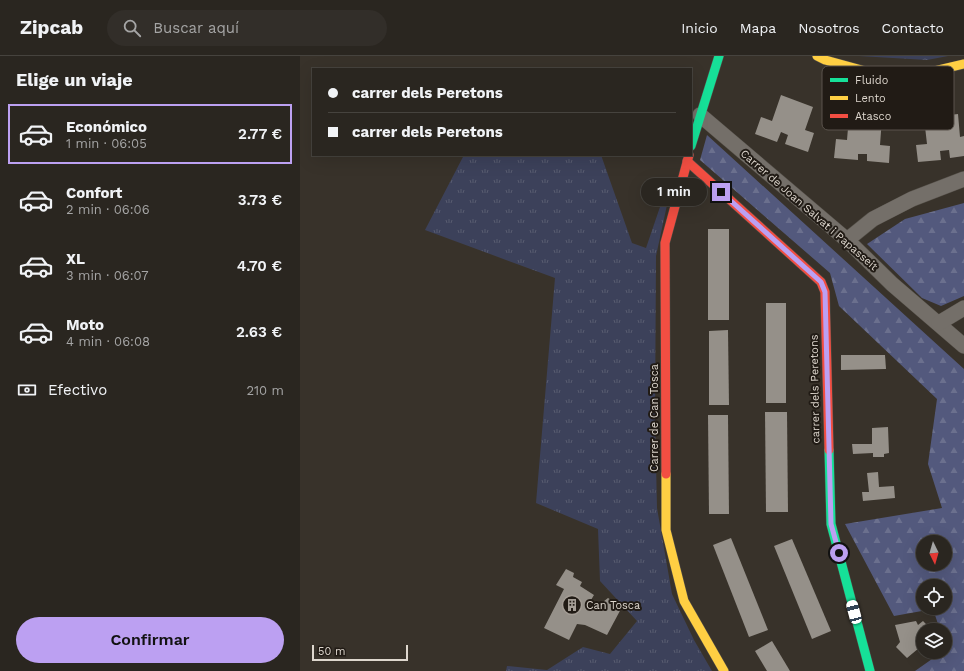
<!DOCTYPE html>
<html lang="es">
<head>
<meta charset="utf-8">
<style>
	body { margin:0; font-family:"Work Sans",sans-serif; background:#322e29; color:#f1f3f6; height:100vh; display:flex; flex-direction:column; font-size:15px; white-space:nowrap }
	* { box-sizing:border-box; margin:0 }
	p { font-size:13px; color:#a5a5a5 }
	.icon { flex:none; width:22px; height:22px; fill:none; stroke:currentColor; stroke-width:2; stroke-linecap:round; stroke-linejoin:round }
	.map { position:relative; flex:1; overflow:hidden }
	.panel { display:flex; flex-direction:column; background:#2a2620; width:300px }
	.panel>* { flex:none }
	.top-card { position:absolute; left:12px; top:12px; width:380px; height:88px; border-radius:0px; box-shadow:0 4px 16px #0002,0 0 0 1px #46433e; display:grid; align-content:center; height:88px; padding:0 16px; background:#2a2620 }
	.needle { width:26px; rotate:175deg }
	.buttons { position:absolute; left:616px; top:479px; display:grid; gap:8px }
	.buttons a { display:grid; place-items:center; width:36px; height:36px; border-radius:50%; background:#2a2620; box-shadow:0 4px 16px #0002,0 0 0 1px #46433e; font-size:20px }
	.scale { position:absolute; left:12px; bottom:10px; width:96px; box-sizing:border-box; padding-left:4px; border:2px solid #ded7ce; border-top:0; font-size:11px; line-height:14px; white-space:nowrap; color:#ded7ce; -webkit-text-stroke:3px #211b15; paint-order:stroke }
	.end { position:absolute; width:18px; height:18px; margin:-9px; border:5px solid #bca0f2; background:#111; box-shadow:0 0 0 2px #111 }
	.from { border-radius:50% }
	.bubble { position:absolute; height:28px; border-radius:14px; background:#2a2620; box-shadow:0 4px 16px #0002,0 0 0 1px #46433e; font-size:13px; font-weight:600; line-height:28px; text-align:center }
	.car { position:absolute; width:12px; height:24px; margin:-12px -6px; border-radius:5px; box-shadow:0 0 3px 1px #0007; background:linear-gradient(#fff 24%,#345 0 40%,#fff 0 76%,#345 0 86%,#fff 0) }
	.top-card b { display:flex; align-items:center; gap:14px; height:38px; font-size:15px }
	.top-card b+b { border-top:1px solid #46433e }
	.top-card i { width:10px; height:10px; background:#f1f3f6 }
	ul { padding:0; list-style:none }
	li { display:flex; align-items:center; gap:12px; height:60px; margin:0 8px 6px; padding:0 8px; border:2px solid transparent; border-radius:0px }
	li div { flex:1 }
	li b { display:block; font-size:15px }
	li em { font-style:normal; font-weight:600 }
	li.selected { border-color:#bca0f2 }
	li>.icon { width:36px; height:36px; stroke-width:1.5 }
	h2 { padding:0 16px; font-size:18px; line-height:48px }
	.pay { display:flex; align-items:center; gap:10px; height:44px; padding:0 16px; font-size:15px }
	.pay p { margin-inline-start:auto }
	.button { display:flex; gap:8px; margin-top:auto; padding:8px 16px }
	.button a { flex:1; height:46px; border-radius:24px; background:#bca0f2; color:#111; font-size:16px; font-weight:600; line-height:46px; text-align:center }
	header { display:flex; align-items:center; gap:24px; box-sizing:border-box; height:56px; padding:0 20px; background:#2a2620; border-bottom:1px solid #46433e }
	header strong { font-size:19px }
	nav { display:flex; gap:22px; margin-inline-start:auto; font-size:14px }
	.search { width:280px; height:36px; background:#322e29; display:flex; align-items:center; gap:10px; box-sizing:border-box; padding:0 14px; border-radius:22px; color:#a5a5a5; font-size:15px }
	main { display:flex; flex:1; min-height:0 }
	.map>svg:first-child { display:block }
	.grass { fill:url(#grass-tufts) }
	.forest { fill:url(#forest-firs); fill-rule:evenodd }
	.park { fill:url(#park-crowns) }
	.building { fill:#959089 }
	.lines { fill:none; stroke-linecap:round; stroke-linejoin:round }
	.street-casing { stroke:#544f48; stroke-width:16 }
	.fast-casing { stroke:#544f48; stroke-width:10 }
	.slow-casing { stroke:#544f48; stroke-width:10 }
	.jam-casing { stroke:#544f48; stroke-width:10 }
	.street { stroke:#746f69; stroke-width:15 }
	.fast { stroke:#16e098; stroke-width:9 }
	.slow { stroke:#ffcf43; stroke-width:9 }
	.jam { stroke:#f24e42; stroke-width:9 }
	.route { stroke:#bca0f2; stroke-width:5 }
	.labels { text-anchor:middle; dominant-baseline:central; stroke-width:4; stroke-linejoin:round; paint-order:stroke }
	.street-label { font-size:11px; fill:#ded7ce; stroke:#211b15 }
	.poi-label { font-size:11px; fill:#ded7ce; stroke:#211b15; text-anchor:start }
	.key { fill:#211b15; stroke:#5a534c; stroke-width:1 }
	.key-label { font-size:11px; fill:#ded7ce }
</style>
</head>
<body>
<header>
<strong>Zipcab</strong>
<div class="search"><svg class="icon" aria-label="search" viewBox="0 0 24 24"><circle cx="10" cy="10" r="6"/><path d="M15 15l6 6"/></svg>Buscar aquí</div>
<nav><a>Inicio</a><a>Mapa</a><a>Nosotros</a><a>Contacto</a></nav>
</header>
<main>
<section class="panel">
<h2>Elige un viaje</h2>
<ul>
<li class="selected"><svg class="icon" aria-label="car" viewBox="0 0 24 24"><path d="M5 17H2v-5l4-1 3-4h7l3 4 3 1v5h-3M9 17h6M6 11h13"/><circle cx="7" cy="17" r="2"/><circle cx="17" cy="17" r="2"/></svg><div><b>Económico</b><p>1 min · 06:05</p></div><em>2.77 €</em></li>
<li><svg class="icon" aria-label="car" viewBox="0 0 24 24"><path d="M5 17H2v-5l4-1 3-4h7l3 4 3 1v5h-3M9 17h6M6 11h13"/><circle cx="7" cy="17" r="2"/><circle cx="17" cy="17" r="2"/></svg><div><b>Confort</b><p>2 min · 06:06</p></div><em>3.73 €</em></li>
<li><svg class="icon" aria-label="car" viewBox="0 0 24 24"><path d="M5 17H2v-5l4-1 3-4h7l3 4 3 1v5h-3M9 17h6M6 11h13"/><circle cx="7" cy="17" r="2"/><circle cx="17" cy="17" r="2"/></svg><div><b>XL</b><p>3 min · 06:07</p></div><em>4.70 €</em></li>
<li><svg class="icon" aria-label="car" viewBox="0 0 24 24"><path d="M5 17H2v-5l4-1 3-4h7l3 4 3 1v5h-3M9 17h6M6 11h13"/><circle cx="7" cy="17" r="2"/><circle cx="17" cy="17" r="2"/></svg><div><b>Moto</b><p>4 min · 06:08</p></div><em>2.63 €</em></li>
</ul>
<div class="pay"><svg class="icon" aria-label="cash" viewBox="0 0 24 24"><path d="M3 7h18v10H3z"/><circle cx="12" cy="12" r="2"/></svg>Efectivo<p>210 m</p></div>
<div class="button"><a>Confirmar</a></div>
</section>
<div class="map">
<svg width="664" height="615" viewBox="0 0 664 615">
	<defs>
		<pattern id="grass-tufts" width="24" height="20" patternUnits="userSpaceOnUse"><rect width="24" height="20" fill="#3c415a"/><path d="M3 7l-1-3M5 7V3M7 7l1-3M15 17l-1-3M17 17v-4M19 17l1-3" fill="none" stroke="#585c70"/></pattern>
		<pattern id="forest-firs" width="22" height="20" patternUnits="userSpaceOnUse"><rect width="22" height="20" fill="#53597d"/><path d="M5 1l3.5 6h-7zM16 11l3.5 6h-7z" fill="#6b708e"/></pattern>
		<pattern id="park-crowns" width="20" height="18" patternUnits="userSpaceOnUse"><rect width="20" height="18" fill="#3c415a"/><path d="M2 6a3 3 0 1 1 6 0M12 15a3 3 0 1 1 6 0" fill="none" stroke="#585c70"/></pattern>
	</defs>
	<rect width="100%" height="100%" fill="#38322a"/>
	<!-- grass -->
	<path class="grass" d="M164,99h137l31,88 14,5 15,-44 6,1 -11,51 -1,162 2,90 15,86 22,46 18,31h-206l1,-5 40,4 36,-23 27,7 27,-33 -37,-40 -2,-52 -62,-26 19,-225 -130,-48z"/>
	<!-- forest -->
	<g class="forest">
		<path d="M407,79l257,234v302h-49l27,-19h3l2,-3 -2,-5v-14h-5l-7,-21 -39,7 -49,-92 97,-16 -14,-44 9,-65 -98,-93 -9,-33 -130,-113zM623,486h22v22h-22zM623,530h22v22h-22z"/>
		<path d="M664,147v93l-23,10 -19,-8 -55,-54 38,-25z"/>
	</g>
	<!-- park -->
	<path class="park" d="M559,0h89l-21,4z"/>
	<!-- building -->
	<g class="building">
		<path d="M481,39l32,12 -8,23 9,3 -6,19 -23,-8 3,-9 -7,-3 -4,10 -22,-8 6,-17 11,4z"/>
		<path d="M658,58l2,23 4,-1v20l-14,2 -1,-8 -9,1 1,9 -23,2 -2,-17 11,-1 -3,-26z"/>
		<path d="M549,60l33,2 -2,27 10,1 -1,17 -22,-2v-7h-9v6l-24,-2 2,-19 11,1z"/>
		<rect x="408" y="173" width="21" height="91"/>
		<rect x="466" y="247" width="20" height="100"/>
		<path d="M428,274l1,75h-20v-74z"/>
		<path d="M541,299h44l1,14 -45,1z"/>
		<path d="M465,356h22l1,100h-22z"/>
		<path d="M408,359h20l1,99h-20z"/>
		<path d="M588,371l1,26 -5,1v3h-11v-4l-20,1 -1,-10h20v-16z"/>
		<path d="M578,416l1,15 15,-1 1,12 -32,3 -1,-9h7l-2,-19z"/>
		<path d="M431,482l37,92 -19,7 -36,-92z"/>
		<path d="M492,483l39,92 -19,8 -38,-93z"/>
		<path d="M266,513l8,4 -1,4 9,5 -2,4 14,9 -6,10 6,4 14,-11 14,9 -15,28 -22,-10 -8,-1 -8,16 -25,-12 20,-39 -8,-4z"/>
		<path d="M616,565l2,4 5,-4 9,9h-9v18h-4l-12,10 -11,-11 4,-5 -5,-17z"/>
		<path d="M472,585l18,30h-23l-12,-20z"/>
	</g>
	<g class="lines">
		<defs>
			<g id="street">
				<path d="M400,59l147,125 45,44 72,62"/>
				<path d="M547,184l26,-21 39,-20 52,-20"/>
				<path d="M639,267l25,-15"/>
			</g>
			<g id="fast">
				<path d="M391,90l28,-90"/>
				<path d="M529,394l2,74 39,147"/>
			</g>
			<g id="slow">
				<path d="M517,0l8,4 44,12h61l34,-8"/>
				<path d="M366,418v56l18,71 40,70"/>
			</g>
			<g id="jam">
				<path d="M387,105l134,121 4,10 4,158"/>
				<path d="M366,418l-1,-231 24,-88"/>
			</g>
		</defs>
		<!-- street casing -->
		<use href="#street" class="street-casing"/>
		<!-- fast casing -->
		<use href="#fast" class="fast-casing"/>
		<!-- slow casing -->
		<use href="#slow" class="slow-casing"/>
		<!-- jam casing -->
		<use href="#jam" class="jam-casing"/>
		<!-- street -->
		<use href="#street" class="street"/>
		<!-- fast -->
		<use href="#fast" class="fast"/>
		<!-- slow -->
		<use href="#slow" class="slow"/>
		<!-- jam -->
		<use href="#jam" class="jam"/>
	</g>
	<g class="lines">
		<!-- route -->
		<path class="route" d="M421,136l100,90 4,10 6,232 8,29"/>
	</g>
	<!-- icons -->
	<defs>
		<symbol id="building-ring" viewBox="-11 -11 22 22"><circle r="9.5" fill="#211b15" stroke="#a49d95" stroke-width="1.5"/><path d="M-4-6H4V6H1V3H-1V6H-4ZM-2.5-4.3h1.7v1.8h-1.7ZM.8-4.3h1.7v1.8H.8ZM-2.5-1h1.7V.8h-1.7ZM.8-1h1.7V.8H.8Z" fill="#a49d95"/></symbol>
	</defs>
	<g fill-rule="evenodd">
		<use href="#building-ring" x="261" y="538" width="22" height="22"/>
	</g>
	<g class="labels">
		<!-- street labels -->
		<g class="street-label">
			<text transform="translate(509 154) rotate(41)">Carrer de Joan Salvat i Papasseit</text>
			<text transform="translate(515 333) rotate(-91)">carrer dels Peretons</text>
			<text transform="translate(354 362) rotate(-90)">Carrer de Can Tosca</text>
		</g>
		<!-- poi labels -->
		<g class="poi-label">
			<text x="286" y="549">Can Tosca</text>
		</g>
	</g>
	<!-- legend -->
	<rect x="522" y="10" width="132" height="64" rx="6" class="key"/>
	<rect x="530" y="22" width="18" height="4" fill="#16e098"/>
	<rect x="530" y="40" width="18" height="4" fill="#ffcf43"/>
	<rect x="530" y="58" width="18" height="4" fill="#f24e42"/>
	<g class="key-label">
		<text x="555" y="28">Fluido</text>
		<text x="555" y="46">Lento</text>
		<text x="555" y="64">Atasco</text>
	</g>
</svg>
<div class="buttons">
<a><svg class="needle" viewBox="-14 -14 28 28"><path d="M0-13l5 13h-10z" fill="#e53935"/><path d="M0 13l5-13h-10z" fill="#a5a5a5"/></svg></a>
<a><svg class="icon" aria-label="locate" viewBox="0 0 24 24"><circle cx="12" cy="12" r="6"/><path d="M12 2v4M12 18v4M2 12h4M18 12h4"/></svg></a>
<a><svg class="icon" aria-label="layers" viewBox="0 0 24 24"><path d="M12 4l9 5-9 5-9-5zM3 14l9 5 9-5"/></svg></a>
</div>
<div class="scale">50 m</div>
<i class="end from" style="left:539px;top:497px"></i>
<i class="end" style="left:421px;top:136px"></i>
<div class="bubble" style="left:341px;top:122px;width:66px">1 min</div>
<i class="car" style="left:554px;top:556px;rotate:345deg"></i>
<div class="top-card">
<b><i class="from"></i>carrer dels Peretons</b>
<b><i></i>carrer dels Peretons</b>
</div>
</div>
</main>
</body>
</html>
